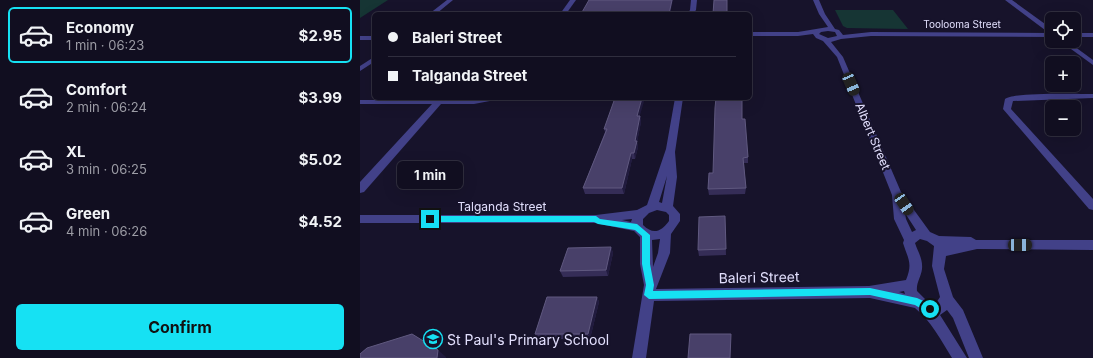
<!DOCTYPE html>
<html lang="en">
<head>
<meta charset="utf-8">
<style>
	body { margin:0; font-family:Inter,sans-serif; background:#1e1c2d; color:#f1f3f6; height:100vh; display:flex; flex-direction:column; font-size:15px; white-space:nowrap }
	* { box-sizing:border-box; margin:0 }
	p { font-size:13px; color:#9c9ca5 }
	.icon { flex:none; width:22px; height:22px; fill:none; stroke:currentColor; stroke-width:2; stroke-linecap:round; stroke-linejoin:round }
	.map { position:relative; flex:1; overflow:hidden }
	.sheet { display:flex; flex-direction:column; background:#110e20; width:360px }
	.sheet>* { flex:none }
	.top-card { position:absolute; left:12px; top:12px; width:380px; height:88px; border-radius:6px; box-shadow:0 4px 16px #0002,0 0 0 1px #302e3e; display:grid; align-content:center; height:88px; padding:0 16px; background:#110e20 }
	.tools { position:absolute; left:685px; top:12px; display:grid; gap:8px }
	.tools a { display:grid; place-items:center; width:36px; height:36px; border-radius:6px; background:#110e20; box-shadow:0 4px 16px #0002,0 0 0 1px #302e3e; font-size:20px }
	.end { position:absolute; width:18px; height:18px; margin:-9px; border:5px solid #16e1f3; background:#111; box-shadow:0 0 0 2px #111 }
	.from { border-radius:50% }
	.bubble { position:absolute; height:28px; border-radius:6px; background:#110e20; box-shadow:0 4px 16px #0002,0 0 0 1px #302e3e; font-size:13px; font-weight:700; line-height:28px; text-align:center }
	.car { position:absolute; width:12px; height:24px; margin:-12px -6px; border-radius:5px; box-shadow:0 0 3px 1px #0007; background:linear-gradient(#222 24%,#8ab4d8 0 40%,#222 0 76%,#8ab4d8 0 86%,#222 0) }
	.top-card b { display:flex; align-items:center; gap:14px; height:38px; font-size:15px }
	.top-card b+b { border-top:1px solid #302e3e }
	.top-card i { width:10px; height:10px; background:#f1f3f6 }
	ul { padding:7px 0 0; list-style:none }
	li { display:flex; align-items:center; gap:12px; height:56px; margin:0 8px 6px; padding:0 8px; border:2px solid transparent; border-radius:6px }
	li div { flex:1 }
	li b { display:block; font-size:15px }
	li em { font-style:normal; font-weight:700 }
	li.current { border-color:#16e1f3 }
	li>.icon { width:36px; height:36px; stroke-width:1.5 }
	.primary-button { display:flex; gap:8px; margin-top:auto; padding:8px 16px }
	.primary-button a { flex:1; height:46px; border-radius:6px; background:#16e1f3; color:#111; font-size:16px; font-weight:700; line-height:46px; text-align:center }
	main { display:flex; flex:1; min-height:0 }
	.map>svg:first-child { display:block }
	.green { fill:#163534 }
	.lines { fill:none; stroke-linecap:round; stroke-linejoin:round }
	.street { fill:#424188; fill-rule:evenodd }
	.wall { fill:#352d57 }
	.shaded-wall { fill:#211b3e }
	.building { fill:#484069; stroke:#605980 }
	.route { fill:#16e1f3 }
	.labels { text-anchor:middle; dominant-baseline:central; stroke-width:4; stroke-linejoin:round; paint-order:stroke }
	.far-street-label { font-size:10px; fill:#e2dffd; stroke:#17132b }
	.street-label { font-size:12px; fill:#e2dffd; stroke:#17132b }
	.near-street-label { font-size:14px; fill:#e2dffd; stroke:#17132b }
	.near-poi-label { font-size:14px; fill:#e2dffd; stroke:#17132b; text-anchor:start }
</style>
</head>
<body>
<main>
<section class="sheet">
<ul>
<li class="current"><svg class="icon" aria-label="car" viewBox="0 0 24 24"><path d="M5 17H2v-5l4-1 3-4h7l3 4 3 1v5h-3M9 17h6M6 11h13"/><circle cx="7" cy="17" r="2"/><circle cx="17" cy="17" r="2"/></svg><div><b>Economy</b><p>1 min · 06:23</p></div><em>$2.95</em></li>
<li><svg class="icon" aria-label="car" viewBox="0 0 24 24"><path d="M5 17H2v-5l4-1 3-4h7l3 4 3 1v5h-3M9 17h6M6 11h13"/><circle cx="7" cy="17" r="2"/><circle cx="17" cy="17" r="2"/></svg><div><b>Comfort</b><p>2 min · 06:24</p></div><em>$3.99</em></li>
<li><svg class="icon" aria-label="car" viewBox="0 0 24 24"><path d="M5 17H2v-5l4-1 3-4h7l3 4 3 1v5h-3M9 17h6M6 11h13"/><circle cx="7" cy="17" r="2"/><circle cx="17" cy="17" r="2"/></svg><div><b>XL</b><p>3 min · 06:25</p></div><em>$5.02</em></li>
<li><svg class="icon" aria-label="car" viewBox="0 0 24 24"><path d="M5 17H2v-5l4-1 3-4h7l3 4 3 1v5h-3M9 17h6M6 11h13"/><circle cx="7" cy="17" r="2"/><circle cx="17" cy="17" r="2"/></svg><div><b>Green</b><p>4 min · 06:26</p></div><em>$4.52</em></li>
</ul>
<div class="primary-button"><a>Confirm</a></div>
</section>
<div class="map">
<svg width="733" height="358" viewBox="0 0 733 358">
	<rect width="100%" height="100%" fill="#17132b"/>
	<!-- green -->
	<g class="green">
		<path d="M0,0h28l-28,18z"/>
		<path d="M475,10h58l15,19 -61,-1 -4,-2z"/>
	</g>
	<g class="lines">
		<!-- street -->
		<g class="street">
			<path d="M87,0h6l-17,14h-7z"/>
			<path d="M210,0h6l-10,14h-6z"/>
			<path d="M331,0h6l-1,10 -3,4h-6l3,-4z"/>
			<path d="M453,0h6l6,14 10,15 4,1 4,5 28,-3 178,1 -44,-33h7l40,29v8l-181,-1 -30,3 -10,3 12,15 58,135 29,40 9,4 32,1 5,3h117v10l-116,-1 -31,7 -2,13 9,28 10,13 20,48h-14l-16,-40 -6,-8 -7,5 27,43h-15c-11,-18 -21,-37 -37,-50l-45,-10 -216,3 -8,57h-14l12,-73 -4,-21v-27l-6,-6 -39,-8h-235v-8h236l41,-5 10,-5 19,-56 9,-51h8l-8,54 2,25 -4,29 7,8v7l-9,13 -1,19 -14,36 213,-3 37,-6c7,-17 2,-21 -3,-37l1,-3 -10,-21 -2,-24 -55,-138 -14,-16 -7,-3 -3,-4 -15,2h-48v-4h48l30,-5 -9,-13zM468,31l7,1 2,4 -9,2 -9,-4 2,-2zM307,176l-5,27 -3,-1zM297,210l9,2 3,3v6c-8,11 -16,14 -26,4v-6l6,-6zM545,213l11,17 -4,2 -6,-13zM272,219l-1,3 -9,-2zM300,239l-2,14 -5,14 -1,-27zM560,239l7,2 7,5 -2,20 8,31 -4,6 -9,-2 -10,-10c-1,-8 4,-14 5,-22 1,-10 -4,-17 -7,-26zM544,291l1,3 -6,-2z"/>
			<rect x="714" y="33" width="19" height="4"/>
			<rect x="0" y="36" width="14" height="4"/>
			<path d="M700,41h7l26,19v5z"/>
			<path d="M14,57v5l-14,9v-5z"/>
			<path d="M733,94v4l-80,3 -2,8 82,90v11l-4,-1 -86,-100 2,-10c8,-7 73,-5 88,-5z"/>
			<path d="M121,98h15l-1,2 -21,4h-33l-77,88 -4,1v-11l72,-78h-72v-4h114z"/>
		</g>
	</g>
	<!-- wall -->
	<g class="wall">
		<path d="M280,116l1,6 -4,20 1,5 -3,12h-3l-8,35h-39l-2,-6 22,-56 -1,-3z"/>
		<path d="M382,119l6,38v6h-4l2,25 -1,6 -36,1 -1,-6 5,-16z"/>
		<path d="M365,216l1,39 -27,1 -1,-6z"/>
		<path d="M251,247l2,6 -5,23 -45,1 -3,-6z"/>
		<path d="M237,297l2,5 -9,37h-52l-3,-5z"/>
	</g>
	<!-- shaded-wall -->
	<g class="shaded-wall">
		<path d="M312,0h1l-3,14h-1z"/>
		<path d="M282,98h3l-7,24 -1,-6z"/>
		<path d="M280,116l1,6 -4,20 1,5 -3,12 -1,-6 1,-12z"/>
		<path d="M271,153l1,6 -8,35 -2,-6z"/>
		<path d="M251,247l2,6 -5,23 -2,-6z"/>
		<path d="M237,297l2,5 -9,37 -2,-5z"/>
		<path d="M78,350l8,7v1h-9z"/>
	</g>
	<!-- building -->
	<g class="building">
		<path d="M229,0h83l-3,14h-88z"/>
		<path d="M354,0h13v14h-14z"/>
		<path d="M255,98h27l-5,18h3l-5,25h2l-3,12h-3l-9,35h-39l24,-59h-3z"/>
		<path d="M356,98h26v21h3l3,38 -5,1 3,30 -38,1 1,-16h4l2,-65z"/>
		<path d="M365,216l1,33 -28,1 1,-33z"/>
		<path d="M251,247l-5,23 -46,1 8,-23z"/>
		<path d="M187,297h50l-9,37h-53z"/>
		<path d="M52,334l26,16 -1,8h-77v-4l7,-6z"/>
		<path d="M330,334h41l-1,24h-42z"/>
	</g>
	<!-- route -->
	<path class="route" d="M70,216h166l4,3 37,5 13,11v29l4,21 -1,6 217,-3 47,10 17,8 1,3 -1,3 -4,1 -5,-2 -10,-6 -45,-10 -221,4 -5,-4 2,-10 -4,-21v-28l-7,-6 -37,-6 -4,-2h-164l-4,-3z"/>
	<!-- icons -->
	<defs>
		<symbol id="school-ring" viewBox="-11 -11 22 22"><circle r="9.5" fill="#17132b" stroke="#16e1f3" stroke-width="1.5"/><path d="M0-5L7-2L0 1L-7-2ZM-4 1L0 2.5L4 1V4Q0 6-4 4Z" fill="#16e1f3"/></symbol>
	</defs>
	<g fill-rule="evenodd">
		<use href="#school-ring" x="62" y="328" width="22" height="22"/>
	</g>
	<g class="labels">
		<!-- far-street labels -->
		<g class="far-street-label">
			<text x="602" y="24">Toolooma Street</text>
		</g>
		<!-- street labels -->
		<g class="street-label">
			<text transform="translate(513 136) rotate(67)">Albert Street</text>
			<text x="142" y="206">Talganda Street</text>
		</g>
		<!-- near-street labels -->
		<g class="near-street-label">
			<text transform="translate(399 277) rotate(-1)">Baleri Street</text>
		</g>
		<!-- near-poi labels -->
		<g class="near-poi-label">
			<text x="87" y="339">St Paul's Primary School</text>
		</g>
	</g>
</svg>
<div class="tools">
<a><svg class="icon" aria-label="locate" viewBox="0 0 24 24"><circle cx="12" cy="12" r="6"/><path d="M12 2v4M12 18v4M2 12h4M18 12h4"/></svg></a>
<a>+</a>
<a>−</a>
</div>
<i class="end from" style="left:570px;top:309px"></i>
<i class="end" style="left:70px;top:219px"></i>
<div class="bubble" style="left:37px;top:161px;width:66px">1 min</div>
<i class="car" style="left:491px;top:84px;rotate:157deg"></i>
<i class="car" style="left:544px;top:204px;rotate:146deg"></i>
<i class="car" style="left:660px;top:245px;rotate:90deg"></i>
<div class="top-card">
<b><i class="from"></i>Baleri Street</b>
<b><i></i>Talganda Street</b>
</div>
</div>
</main>
</body>
</html>
